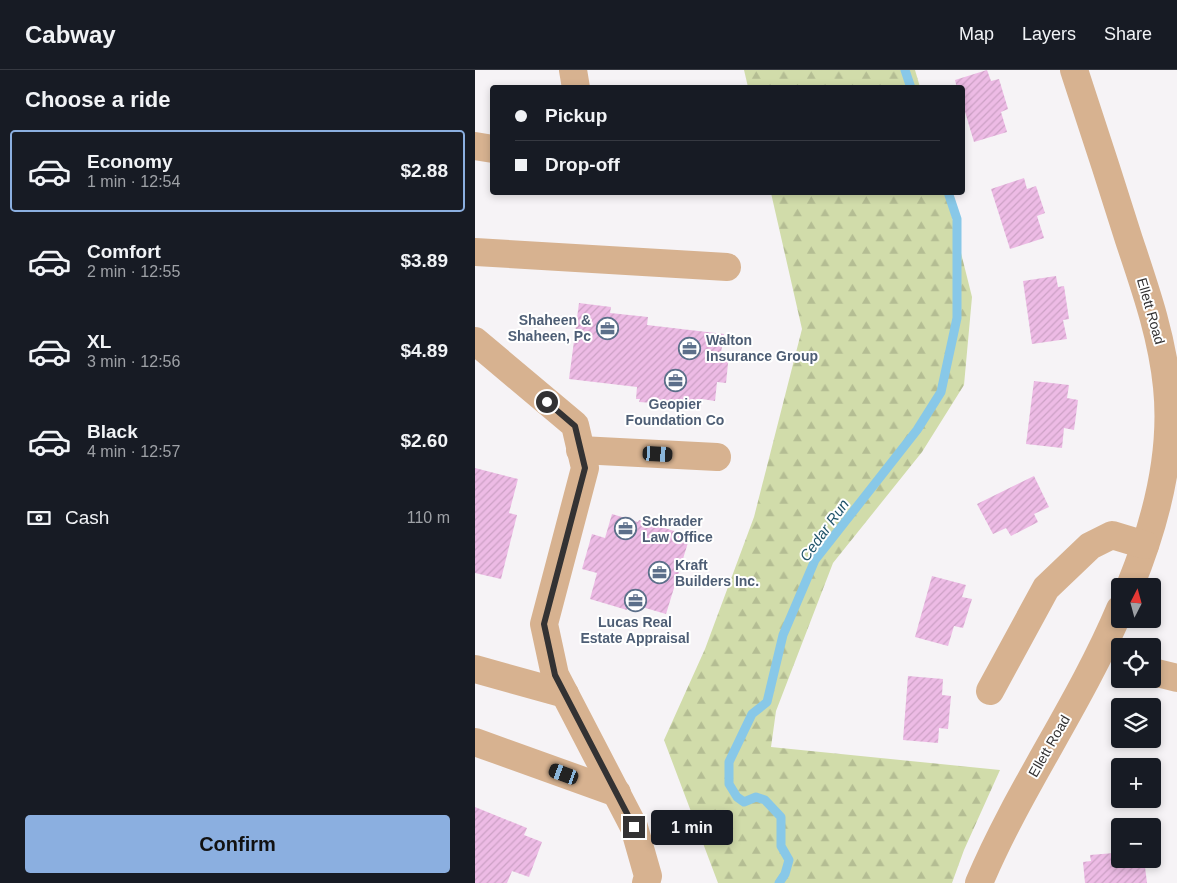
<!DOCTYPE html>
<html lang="en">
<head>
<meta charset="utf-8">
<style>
	body { margin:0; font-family:Helvetica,sans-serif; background:#242831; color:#f1f3f6; height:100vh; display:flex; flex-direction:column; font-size:19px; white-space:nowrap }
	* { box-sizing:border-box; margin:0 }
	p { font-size:16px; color:#9ea1a6 }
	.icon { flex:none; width:28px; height:28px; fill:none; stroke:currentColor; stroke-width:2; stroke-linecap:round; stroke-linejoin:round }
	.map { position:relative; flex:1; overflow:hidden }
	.side { display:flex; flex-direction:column; background:#171b24; width:475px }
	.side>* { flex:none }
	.top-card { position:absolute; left:15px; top:15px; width:475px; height:110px; border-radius:5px; box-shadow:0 2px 8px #0003; display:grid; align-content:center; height:110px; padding:0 25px; background:#171b24 }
	.needle { width:32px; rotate:6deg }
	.fabs { position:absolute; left:636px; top:508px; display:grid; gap:10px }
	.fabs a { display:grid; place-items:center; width:50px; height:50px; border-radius:5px; background:#171b24; box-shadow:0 2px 8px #0003; font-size:25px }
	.end { position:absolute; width:22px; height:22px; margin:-11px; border:6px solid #333233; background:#fff; box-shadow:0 0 0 2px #fff }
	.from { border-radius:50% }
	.bubble { position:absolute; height:35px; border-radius:5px; background:#171b24; box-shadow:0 2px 8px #0003; font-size:16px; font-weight:700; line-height:35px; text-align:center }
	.car { position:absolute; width:15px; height:30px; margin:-15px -8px; border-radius:6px; box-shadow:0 0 4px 1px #0007; background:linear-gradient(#222 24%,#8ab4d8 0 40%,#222 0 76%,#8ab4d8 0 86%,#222 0) }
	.top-card b { display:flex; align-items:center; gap:18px; height:48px; font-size:19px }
	.top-card b+b { border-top:1px solid #363941 }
	.top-card i { width:12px; height:12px; background:#f1f3f6 }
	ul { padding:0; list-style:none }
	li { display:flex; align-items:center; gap:15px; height:82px; margin:0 10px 8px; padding:0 15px; border:2px solid transparent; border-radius:5px }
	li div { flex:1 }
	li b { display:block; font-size:19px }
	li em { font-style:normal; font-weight:700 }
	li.current { border-color:#8bafe0 }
	li>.icon { width:45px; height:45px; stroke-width:1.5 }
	h2 { padding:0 25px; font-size:22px; line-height:60px }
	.pay { display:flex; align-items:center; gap:12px; height:55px; padding:0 25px; font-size:19px }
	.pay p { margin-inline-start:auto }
	.primary-button { display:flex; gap:10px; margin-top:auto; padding:10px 25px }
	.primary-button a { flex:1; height:58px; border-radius:5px; background:#8bafe0; color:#111; font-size:20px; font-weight:700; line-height:58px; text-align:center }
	header { display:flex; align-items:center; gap:30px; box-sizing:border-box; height:70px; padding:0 25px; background:#171b24; border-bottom:1px solid #363941 }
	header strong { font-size:24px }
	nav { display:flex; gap:28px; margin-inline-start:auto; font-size:18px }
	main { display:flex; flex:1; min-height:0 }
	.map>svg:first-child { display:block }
	.forest { fill:url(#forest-firs) }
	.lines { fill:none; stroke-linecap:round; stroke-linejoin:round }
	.stream { stroke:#88c8e8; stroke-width:9 }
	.building { fill:url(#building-hatch) }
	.minor { stroke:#d7b290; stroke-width:28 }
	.route { stroke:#333233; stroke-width:6 }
	.labels { text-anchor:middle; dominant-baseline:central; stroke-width:4; stroke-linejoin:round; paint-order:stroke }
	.street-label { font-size:14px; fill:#333233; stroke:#fff }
	.service-label { font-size:14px; font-weight:bold; fill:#4e5e75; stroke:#fff; text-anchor:start }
	.water-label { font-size:15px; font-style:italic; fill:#21546b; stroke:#fff }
</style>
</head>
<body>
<header>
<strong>Cabway</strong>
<nav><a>Map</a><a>Layers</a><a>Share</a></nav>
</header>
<main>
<section class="side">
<h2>Choose a ride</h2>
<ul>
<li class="current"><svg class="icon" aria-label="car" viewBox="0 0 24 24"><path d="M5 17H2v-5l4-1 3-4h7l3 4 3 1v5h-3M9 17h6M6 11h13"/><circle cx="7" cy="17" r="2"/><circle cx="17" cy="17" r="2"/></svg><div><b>Economy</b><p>1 min · 12:54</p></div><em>$2.88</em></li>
<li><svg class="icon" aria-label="car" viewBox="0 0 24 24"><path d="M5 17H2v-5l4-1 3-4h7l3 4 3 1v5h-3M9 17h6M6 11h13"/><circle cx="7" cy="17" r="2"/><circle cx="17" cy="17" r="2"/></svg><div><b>Comfort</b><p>2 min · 12:55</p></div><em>$3.89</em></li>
<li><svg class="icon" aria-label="car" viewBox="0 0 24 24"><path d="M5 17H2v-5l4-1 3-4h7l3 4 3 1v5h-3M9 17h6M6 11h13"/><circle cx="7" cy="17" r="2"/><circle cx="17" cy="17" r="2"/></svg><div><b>XL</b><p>3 min · 12:56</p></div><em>$4.89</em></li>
<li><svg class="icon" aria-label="car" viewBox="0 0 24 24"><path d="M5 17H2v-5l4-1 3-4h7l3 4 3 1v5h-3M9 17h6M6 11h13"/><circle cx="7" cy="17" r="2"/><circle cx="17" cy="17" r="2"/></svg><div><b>Black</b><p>4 min · 12:57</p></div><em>$2.60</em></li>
</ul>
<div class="pay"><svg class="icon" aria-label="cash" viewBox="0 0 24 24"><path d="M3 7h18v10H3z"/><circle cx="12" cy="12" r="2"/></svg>Cash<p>110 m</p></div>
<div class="primary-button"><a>Confirm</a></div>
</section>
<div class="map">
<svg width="702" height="813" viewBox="0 0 702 813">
	<defs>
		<pattern id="forest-firs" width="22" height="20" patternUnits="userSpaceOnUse" patternTransform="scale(1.25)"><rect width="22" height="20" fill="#d1dcaa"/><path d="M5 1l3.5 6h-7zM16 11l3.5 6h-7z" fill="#b4bd93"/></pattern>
		<pattern id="building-hatch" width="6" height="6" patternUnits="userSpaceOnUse" patternTransform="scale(1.25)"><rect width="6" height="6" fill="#edbbe5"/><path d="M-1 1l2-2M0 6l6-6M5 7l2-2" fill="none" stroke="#cca1c5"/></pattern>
	</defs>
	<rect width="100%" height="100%" fill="#f6f3f6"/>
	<!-- forest -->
	<g class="forest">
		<path d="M269,0h171l5,17h-172z"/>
		<path d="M296,123h175l26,104 -8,88 -42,67 -89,111 -57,148 -5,36 229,23 -36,80 -12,33h-234l-54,-143 41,-91 49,-132 48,-188z"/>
	</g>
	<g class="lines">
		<!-- stream -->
		<g class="stream">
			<path d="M430,0l6,18"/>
			<path d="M304,813l6,-9 4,-14 -8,-14v-29l-16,-17 -9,-3 -12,5 -7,-5 -8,-13v-22l23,-48 15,-12 16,-67 32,-75 102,-130 24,-38 16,-74v-99l-9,-27"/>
		</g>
	</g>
	<!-- building -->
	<g class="building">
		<path d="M512,0l4,11 8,-2 9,30 -7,3 6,20 -33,10 -11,-37v-17h-6l-2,-8z"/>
		<path d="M549,108l3,11 9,-3 9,27 -8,3 7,22 -34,11 -19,-60z"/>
		<path d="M581,206l2,11 6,-1 5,33 -6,1 4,19 -35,5 -9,-63z"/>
		<path d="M104,233l32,4 -1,6 38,4 -1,8 77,9 -3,19 8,1 -3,29 -9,-1 -2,19 -13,-2 -1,7 -62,-4 1,-3h-4l1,-12 -68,-8z"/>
		<path d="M559,311l35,4 -2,13 11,2 -4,30 -10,-2 -2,20 -36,-4z"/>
		<path d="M0,398l43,11 -9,34 8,2 -16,64 -26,-6z"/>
		<path d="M559,406l15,31 -15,7 4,8 -27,14 -5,-8 -13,6 -16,-30z"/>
		<path d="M137,444l26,8 1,-2 51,16 -24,78 -24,-7v3l-14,-4 -1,4 -37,-11 7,-26 -15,-4 10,-35 13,4z"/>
		<path d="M457,506l34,9 -4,12 10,2 -9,29 -9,-2 -6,20 -33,-9z"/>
		<path d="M433,606l35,3 -1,16 9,1 -3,33 -9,-1 -1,15 -35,-3z"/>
		<path d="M0,737l52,21 -3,7 18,7 -13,35 -17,-6 -5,12h-32z"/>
		<path d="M639,783v5l30,1 3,24h-62l-2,-21 8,-1 -1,-6z"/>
	</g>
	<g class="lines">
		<!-- minor -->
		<g class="minor">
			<path d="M98,0l3,18"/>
			<path d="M599,0c19,57 37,113 55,170 16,48 33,96 38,147 7,67 -12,138 -37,199"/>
			<path d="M0,76l18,3"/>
			<path d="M0,182l252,15"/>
			<path d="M0,271l100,84 10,43 -41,156 11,51 79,152 14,49 -2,7"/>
			<path d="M105,380l137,7"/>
			<path d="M0,599l90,25"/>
			<path d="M678,602l24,6"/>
			<path d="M515,621l56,-103 44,-42 22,-11 33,10"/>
			<path d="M0,672l142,51"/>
			<path d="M504,813c40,-95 101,-179 141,-274"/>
		</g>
	</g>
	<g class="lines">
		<!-- route -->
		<path class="route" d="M72,332l28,24 10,42 -41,156 11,51 79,152"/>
	</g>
	<!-- icons -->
	<defs>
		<symbol id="office-ring" viewBox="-11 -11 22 22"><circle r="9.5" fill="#fff" stroke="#5c6f8a" stroke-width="1.5"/><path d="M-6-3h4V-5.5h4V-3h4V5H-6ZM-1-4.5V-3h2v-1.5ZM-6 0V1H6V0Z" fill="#5c6f8a"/></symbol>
	</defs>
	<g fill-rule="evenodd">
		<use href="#office-ring" x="120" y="246" width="25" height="25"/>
		<use href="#office-ring" x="202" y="266" width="25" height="25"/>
		<use href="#office-ring" x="188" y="298" width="25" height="25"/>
		<use href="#office-ring" x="138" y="446" width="25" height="25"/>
		<use href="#office-ring" x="172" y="490" width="25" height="25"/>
		<use href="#office-ring" x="148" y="518" width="25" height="25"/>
	</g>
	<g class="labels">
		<!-- street labels -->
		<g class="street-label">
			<text transform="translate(676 241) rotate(74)">Ellett Road</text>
			<text transform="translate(574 676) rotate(-60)">Ellett Road</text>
		</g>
		<!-- service labels -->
		<g class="service-label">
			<text x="116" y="250" text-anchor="end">Shaheen &amp;<tspan x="116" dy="16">Shaheen, Pc</tspan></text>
			<text x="231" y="270">Walton<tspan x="231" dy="16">Insurance Group</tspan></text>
			<text x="200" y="334" text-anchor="middle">Geopier<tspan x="200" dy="16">Foundation Co</tspan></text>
			<text x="167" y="451">Schrader<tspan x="167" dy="16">Law Office</tspan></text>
			<text x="200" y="495">Kraft<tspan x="200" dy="16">Builders Inc.</tspan></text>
			<text x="160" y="552" text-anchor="middle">Lucas Real<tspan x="160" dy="16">Estate Appraisal</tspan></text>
		</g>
		<!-- water labels -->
		<g class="water-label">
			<text transform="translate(349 460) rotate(-54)">Cedar Run</text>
		</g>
	</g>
</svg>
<div class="fabs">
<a><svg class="needle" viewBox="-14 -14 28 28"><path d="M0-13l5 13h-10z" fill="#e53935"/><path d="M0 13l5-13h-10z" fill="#9ea1a6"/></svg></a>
<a><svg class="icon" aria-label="locate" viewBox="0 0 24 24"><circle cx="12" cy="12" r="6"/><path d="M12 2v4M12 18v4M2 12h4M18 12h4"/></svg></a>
<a><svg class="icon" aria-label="layers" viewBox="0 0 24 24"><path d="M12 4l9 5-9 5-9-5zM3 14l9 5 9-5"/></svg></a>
<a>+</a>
<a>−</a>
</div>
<i class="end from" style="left:72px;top:332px"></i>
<i class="end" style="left:159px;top:757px"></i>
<div class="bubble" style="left:176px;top:740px;width:82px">1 min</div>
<i class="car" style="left:183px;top:384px;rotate:93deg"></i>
<i class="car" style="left:89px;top:704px;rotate:290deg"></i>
<div class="top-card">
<b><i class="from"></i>Pickup</b>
<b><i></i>Drop-off</b>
</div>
</div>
</main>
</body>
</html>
